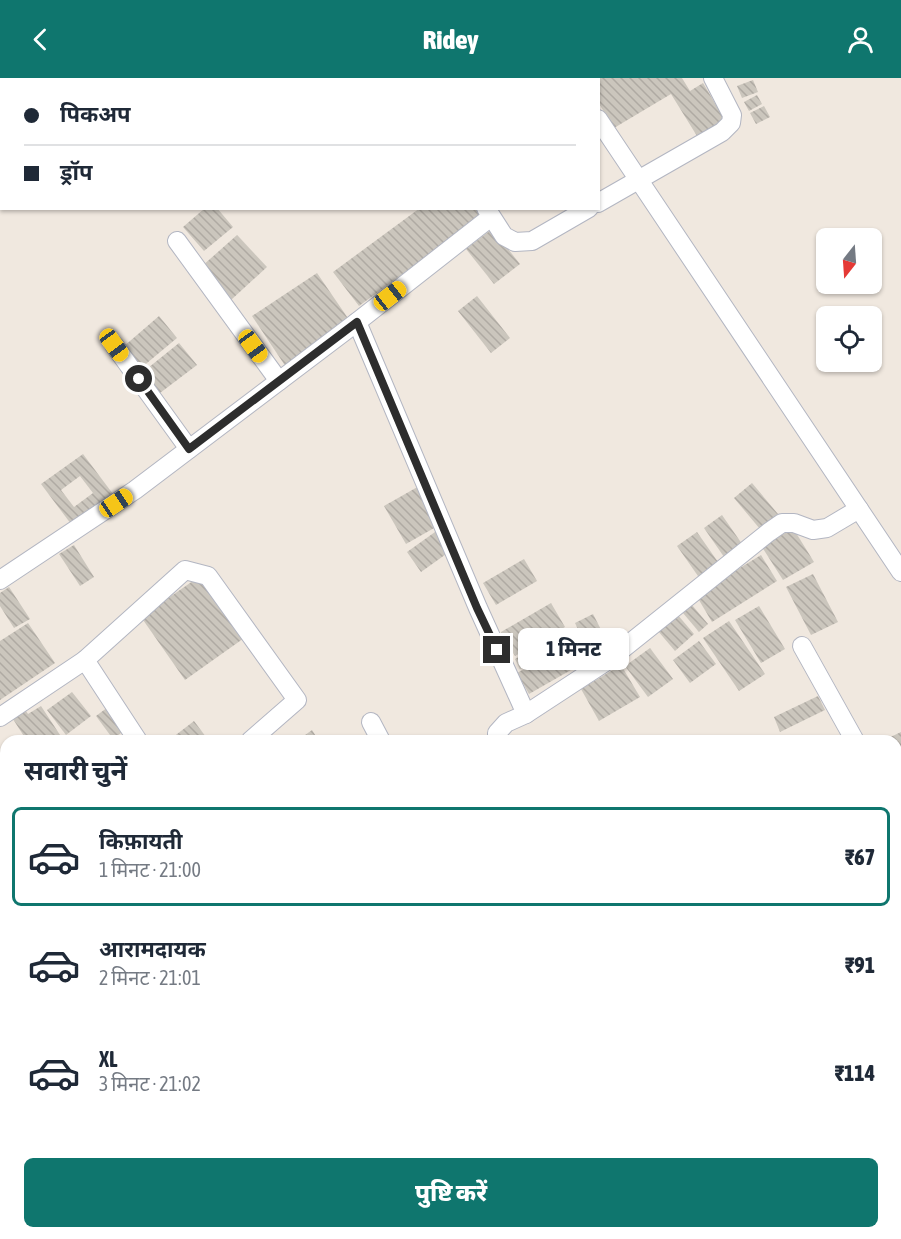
<!DOCTYPE html>
<html lang="hi">
<head>
<meta charset="utf-8">
<style>
	body { margin:0; font-family:"Asap Condensed","Noto Sans Devanagari",sans-serif; background:#f2f2f3; color:#1f2937; height:100vh; display:flex; flex-direction:column; font-size:22px; white-space:nowrap }
	* { box-sizing:border-box; margin:0 }
	p { font-size:20px; color:#747a83 }
	.icon { flex:none; width:33px; height:33px; fill:none; stroke:currentColor; stroke-width:2; stroke-linecap:round; stroke-linejoin:round }
	.map { position:relative; flex:1; overflow:hidden }
	.drawer { position:absolute; left:0px; top:657px; width:902px; height:504px; display:flex; flex-direction:column; background:#fff; border-radius:18px 18px 0 0; box-shadow:0 2px 4px #0004 }
	.drawer>* { flex:none }
	.hud { position:absolute; left:0px; top:0px; width:600px; height:132px; box-shadow:0 2px 4px #0004; display:grid; align-content:center; height:132px; padding:0 24px; background:#fff }
	.needle { width:39px; rotate:197deg }
	.buttons { position:absolute; left:816px; top:150px; display:grid; gap:12px }
	.buttons a { display:grid; place-items:center; width:66px; height:66px; border-radius:9px; background:#fff; box-shadow:0 2px 4px #0004; font-size:30px }
	.end { position:absolute; width:27px; height:27px; margin:-14px; border:8px solid #2d2d2d; background:#fff; box-shadow:0 0 0 3px #fff }
	.from { border-radius:50% }
	.bubble { position:absolute; height:42px; border-radius:9px; background:#fff; box-shadow:0 2px 4px #0004; font-size:20px; font-weight:800; line-height:42px; text-align:center }
	.car { position:absolute; width:18px; height:36px; margin:-18px -9px; border-radius:8px; box-shadow:0 0 4px 2px #0007; background:linear-gradient(#f5c518 24%,#345 0 40%,#f5c518 0 76%,#345 0 86%,#f5c518 0) }
	.hud b { display:flex; align-items:center; gap:21px; height:57px; font-size:22px }
	.hud b+b { border-top:2px solid #e0e1e3 }
	.hud i { width:15px; height:15px; background:#1f2937 }
	ul { padding:0; list-style:none }
	li { display:flex; align-items:center; gap:18px; height:99px; margin:0 12px 9px; padding:0 12px; border:3px solid transparent; border-radius:9px }
	li div { flex:1 }
	li b { display:block; font-size:22px }
	li em { font-style:normal; font-weight:800 }
	li.active { border-color:#0f766e }
	li>.icon { width:54px; height:54px; stroke-width:1.5 }
	h2 { padding:0 24px; font-size:27px; line-height:72px }
	.action { display:flex; gap:12px; margin-top:auto; padding:12px 24px }
	.action a { flex:1; height:69px; border-radius:9px; background:#0f766e; color:#fff; font-size:24px; font-weight:800; line-height:69px; text-align:center }
	header { display:flex; justify-content:space-between; align-items:center; height:78px; padding:0 24px; background:#0f766e; color:#fff; font-size:27px; font-weight:800 }
	.map>svg:first-child { display:block }
	.building { fill:url(#building-back-hatch); fill-rule:evenodd }
	.lines { fill:none; stroke-linecap:round; stroke-linejoin:round }
	.minor-casing { stroke:#b3b6c2; stroke-width:20 }
	.minor { stroke:#fff; stroke-width:18 }
	.route { stroke:#2d2d2d; stroke-width:8 }
</style>
</head>
<body>
<header><svg class="icon" aria-label="back" viewBox="0 0 24 24"><path d="M15 5l-7 7 7 7"/></svg>Ridey<svg class="icon" aria-label="person" viewBox="0 0 24 24"><circle cx="12" cy="8" r="4"/><path d="M4 21q1-7 8-7t8 7"/></svg></header>
<div class="map">
<svg width="901" height="1161" viewBox="0 0 901 1161">
	<defs>
		<pattern id="building-back-hatch" width="6" height="6" patternUnits="userSpaceOnUse" patternTransform="scale(1.5)"><rect width="6" height="6" fill="#cbc6bd"/><path d="M-1 5l2 2M0 0l6 6M5-1l2 2" fill="none" stroke="#afaaa3"/></pattern>
	</defs>
	<rect width="100%" height="100%" fill="#f0e8df"/>
	<!-- building -->
	<g class="building">
		<path d="M598,0h84l8,13 13,-8 22,37 -28,16 -26,-42 -57,34 -16,-26z"/>
		<path d="M753,2l5,12 -16,6 -5,-12z"/>
		<path d="M757,17l5,9 -13,7 -5,-9z"/>
		<path d="M764,28l6,11 -14,7 -6,-11z"/>
		<path d="M205,130h12l16,19 -29,24 -21,-24z"/>
		<path d="M420,130h65l2,4 -128,94 -26,-34z"/>
		<path d="M492,151l28,35 -26,20 -28,-35z"/>
		<path d="M237,157l30,32 -36,33 -30,-33z"/>
		<path d="M317,195l37,54 -66,43 -36,-54z"/>
		<path d="M477,218l33,42 -19,15 -33,-42z"/>
		<path d="M159,238l18,22 -36,30 -18,-21z"/>
		<path d="M179,265l18,22 -37,28 -17,-21z"/>
		<path d="M83,376l30,40 -42,30 -30,-40zM80,398l13,17 -19,14 -13,-17z"/>
		<path d="M428,403l22,38 -44,25 -22,-38z"/>
		<path d="M752,405l26,31 -18,15 -26,-31z"/>
		<path d="M722,437l27,39 -18,13 -27,-39z"/>
		<path d="M442,449l14,20 -35,25 -14,-20z"/>
		<path d="M793,450l21,34 -31,18 -21,-33z"/>
		<path d="M697,454l28,40 -20,14 -28,-40z"/>
		<path d="M74,467l20,32 -14,9 -21,-32z"/>
		<path d="M761,477l16,26 -65,41 -16,-27z"/>
		<path d="M524,481l13,22 -41,24 -13,-22z"/>
		<path d="M203,496l44,62 -62,44 -44,-63z"/>
		<path d="M813,496l25,48 -27,13 -25,-48z"/>
		<path d="M9,509l21,32 -16,9 -14,-22v-13z"/>
		<path d="M551,525l14,24 -50,29 -14,-24z"/>
		<path d="M692,527l16,19 -9,8 -16,-19z"/>
		<path d="M759,528l26,43 -24,14 -26,-43z"/>
		<path d="M593,536l20,39 -19,10 -19,-40z"/>
		<path d="M677,536l17,20 -19,17 -17,-20z"/>
		<path d="M729,543l36,53 -26,17 -36,-53z"/>
		<path d="M28,545l27,40 -55,37v-59z"/>
		<path d="M571,554l16,27 -13,7 -16,-26z"/>
		<path d="M552,560l5,10 -37,21 -5,-10z"/>
		<path d="M699,563l17,23 -26,19 -17,-23z"/>
		<path d="M650,570l23,31 -25,18 -23,-31z"/>
		<path d="M559,571l12,21 -42,24 -12,-21z"/>
		<path d="M621,587l19,32 -41,24 -18,-32z"/>
		<path d="M72,614l19,24 -25,19 -19,-25z"/>
		<path d="M818,618l7,14 -45,22 -6,-15z"/>
		<path d="M41,628l23,35h-37l-16,-25 13,-8 4,6z"/>
		<path d="M108,629l17,23 -12,9 -17,-23z"/>
		<path d="M194,643l15,20h-41z"/>
		<path d="M312,652l7,11h-22z"/>
		<path d="M901,654v31l-5,2v-24h-14z"/>
		<path d="M5,711l1,19 -6,5v-21z"/>
		<path d="M901,838v31l-5,-12v-16z"/>
		<path d="M6,1037v19l-6,7v-18z"/>
		<path d="M6,1140v15h18l8,6h-32v-14z"/>
		<path d="M105,1155h11l6,6h-23z"/>
		<path d="M124,1155h31l6,6h-31z"/>
		<path d="M160,1155h30l-8,6h-17z"/>
		<path d="M206,1155h12l3,6h-27z"/>
		<path d="M560,1155h36l4,6h-50z"/>
	</g>
	<g class="lines">
		<defs>
			<g id="minor">
				<path d="M54,2l2,-2"/>
				<path d="M598,41l303,453"/>
				<path d="M0,45l2,-1"/>
				<path d="M598,125l124,-71 9,-9 1,-8 -19,-37"/>
				<path d="M486,130l18,28 11,6 17,-1 57,-33"/>
				<path d="M177,163l102,140"/>
				<path d="M357,244l121,286 48,106"/>
				<path d="M114,267l75,104"/>
				<path d="M0,502l135,-90 222,-168 134,-105"/>
				<path d="M802,568l53,95"/>
				<path d="M85,582l100,-90 23,6 89,124 -47,41"/>
				<path d="M0,639l85,-57 53,81"/>
				<path d="M371,644l10,19"/>
				<path d="M497,663v-8l9,-10 20,-9 84,-55 159,-127 13,-9h12l19,7 14,-2 32,-19"/>
				<path d="M896,735l5,10"/>
				<path d="M0,769l2,3 4,-2"/>
				<path d="M896,828l5,-3"/>
				<path d="M896,980l5,9"/>
				<path d="M0,1124l6,5"/>
				<path d="M37,1155l7,6"/>
				<path d="M598,1155l3,6"/>
				<path d="M61,1161l5,-6"/>
			</g>
		</defs>
		<!-- minor casing -->
		<use href="#minor" class="minor-casing"/>
		<!-- minor -->
		<use href="#minor" class="minor"/>
	</g>
	<g class="lines">
		<!-- route -->
		<path class="route" d="M139,301l50,70 168,-127 120,286 20,42"/>
	</g>
</svg>
<div class="buttons">
<a><svg class="needle" viewBox="-14 -14 28 28"><path d="M0-13l5 13h-10z" fill="#e53935"/><path d="M0 13l5-13h-10z" fill="#747a83"/></svg></a>
<a><svg class="icon" aria-label="locate" viewBox="0 0 24 24"><circle cx="12" cy="12" r="6"/><path d="M12 2v4M12 18v4M2 12h4M18 12h4"/></svg></a>
</div>
<i class="end from" style="left:139px;top:301px"></i>
<i class="end" style="left:497px;top:572px"></i>
<div class="bubble" style="left:518px;top:550px;width:111px">1 मिनट</div>
<i class="car" style="left:390px;top:218px;rotate:52deg"></i>
<i class="car" style="left:114px;top:267px;rotate:144deg"></i>
<i class="car" style="left:253px;top:268px;rotate:144deg"></i>
<i class="car" style="left:116px;top:425px;rotate:56deg"></i>
<div class="hud">
<b><i class="from"></i>पिकअप</b>
<b><i></i>ड्रॉप</b>
</div>
<section class="drawer">
<h2>सवारी चुनें</h2>
<ul>
<li class="active"><svg class="icon" aria-label="car" viewBox="0 0 24 24"><path d="M5 17H2v-5l4-1 3-4h7l3 4 3 1v5h-3M9 17h6M6 11h13"/><circle cx="7" cy="17" r="2"/><circle cx="17" cy="17" r="2"/></svg><div><b>किफ़ायती</b><p>1 मिनट · 21:00</p></div><em>₹67</em></li>
<li><svg class="icon" aria-label="car" viewBox="0 0 24 24"><path d="M5 17H2v-5l4-1 3-4h7l3 4 3 1v5h-3M9 17h6M6 11h13"/><circle cx="7" cy="17" r="2"/><circle cx="17" cy="17" r="2"/></svg><div><b>आरामदायक</b><p>2 मिनट · 21:01</p></div><em>₹91</em></li>
<li><svg class="icon" aria-label="car" viewBox="0 0 24 24"><path d="M5 17H2v-5l4-1 3-4h7l3 4 3 1v5h-3M9 17h6M6 11h13"/><circle cx="7" cy="17" r="2"/><circle cx="17" cy="17" r="2"/></svg><div><b>XL</b><p>3 मिनट · 21:02</p></div><em>₹114</em></li>
</ul>
<div class="action"><a>पुष्टि करें</a></div>
</section>
</div>
</body>
</html>
